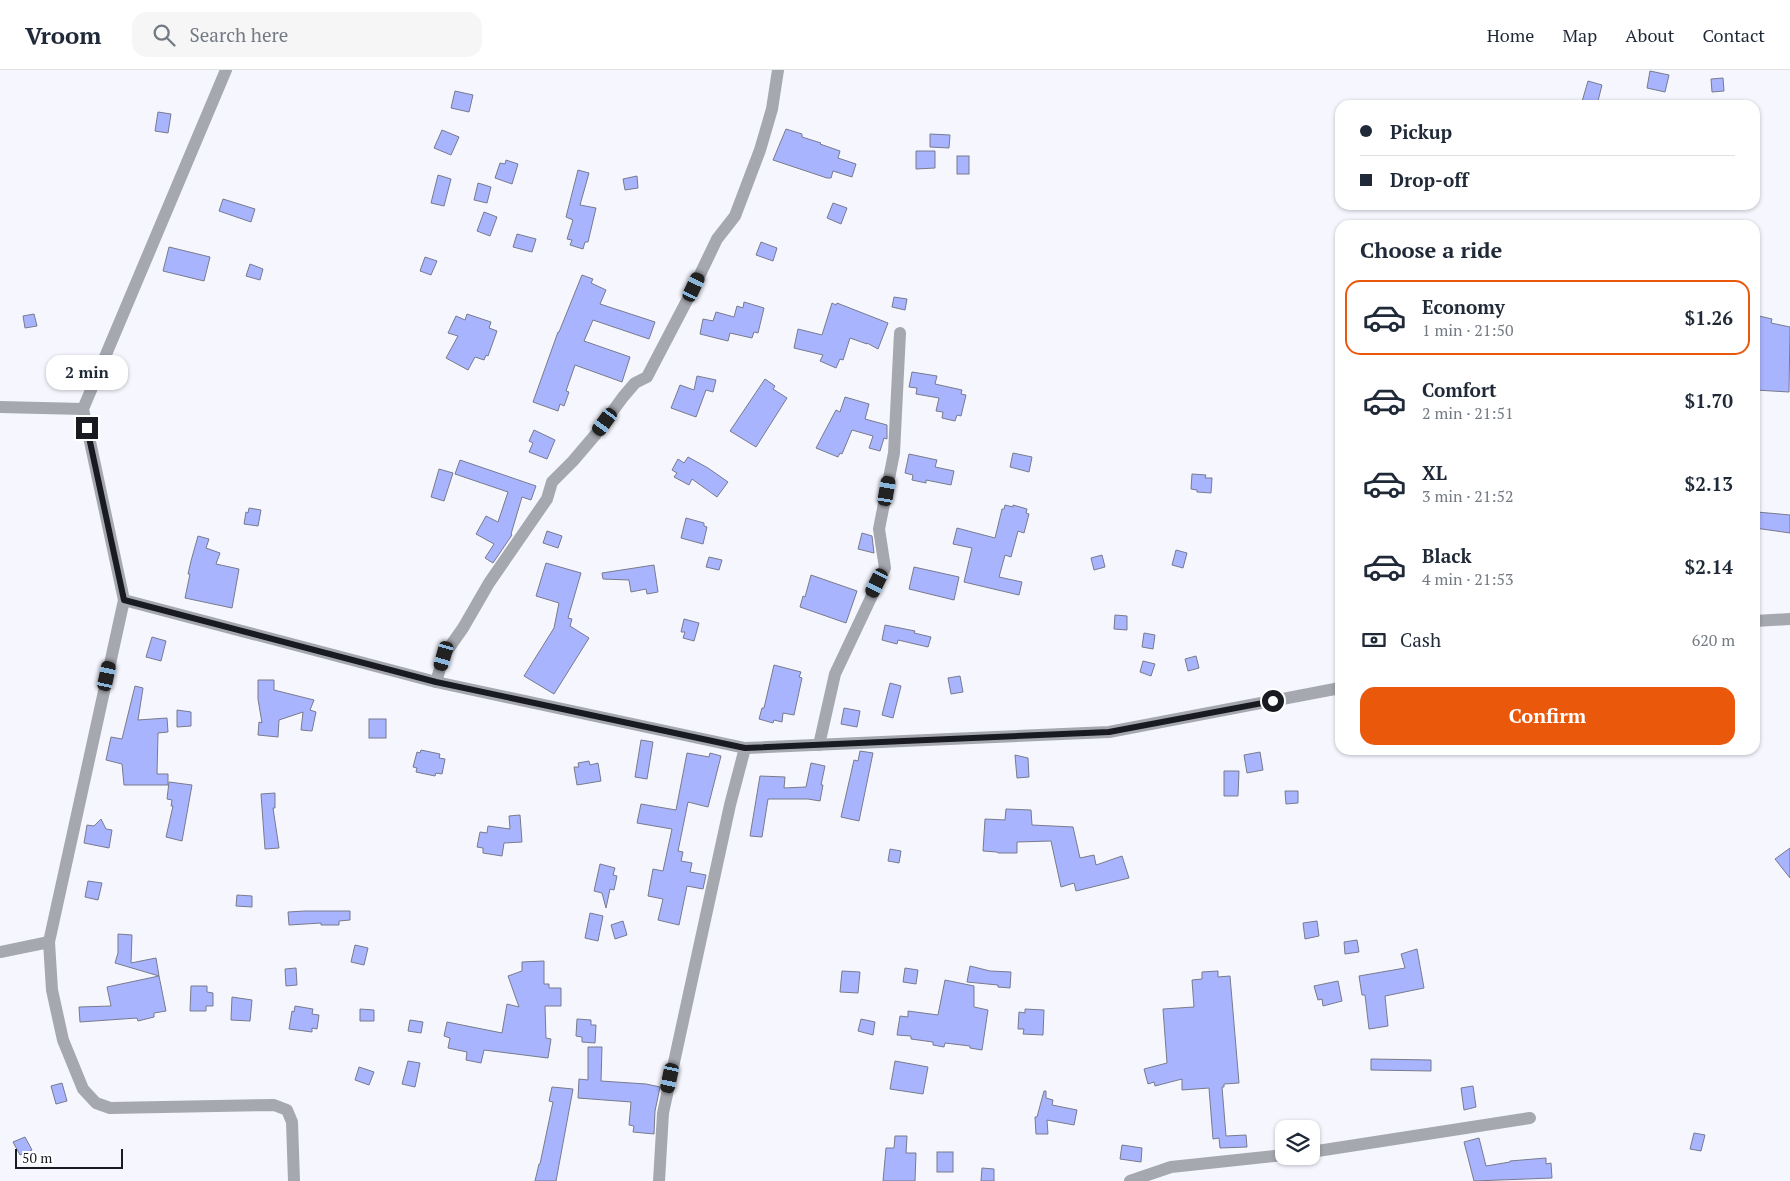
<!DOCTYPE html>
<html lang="en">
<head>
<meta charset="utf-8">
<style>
	body { margin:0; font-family:"PT Serif",serif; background:#f6f6f7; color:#1f2937; height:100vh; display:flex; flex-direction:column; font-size:19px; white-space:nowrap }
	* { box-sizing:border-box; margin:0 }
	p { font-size:16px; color:#747a83 }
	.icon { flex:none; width:28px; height:28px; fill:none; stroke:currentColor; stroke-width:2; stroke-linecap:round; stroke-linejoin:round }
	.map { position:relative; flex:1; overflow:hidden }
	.panel { position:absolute; left:1335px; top:150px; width:425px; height:535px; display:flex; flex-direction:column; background:#fff; border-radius:15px; box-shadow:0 1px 4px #0004 }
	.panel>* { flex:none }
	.banner { position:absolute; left:1335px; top:30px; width:425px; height:110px; border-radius:15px; box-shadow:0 1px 4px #0004; display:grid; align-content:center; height:110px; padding:0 25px; background:#fff }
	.controls { position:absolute; left:1275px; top:1050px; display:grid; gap:10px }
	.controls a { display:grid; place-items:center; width:45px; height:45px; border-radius:10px; background:#fff; box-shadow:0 1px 4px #0004; font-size:25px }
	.scale { position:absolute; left:15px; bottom:12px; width:108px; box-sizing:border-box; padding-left:5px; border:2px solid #191b21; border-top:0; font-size:14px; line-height:18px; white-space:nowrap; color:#191b21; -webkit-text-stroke:4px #fff; paint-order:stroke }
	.end { position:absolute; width:22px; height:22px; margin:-11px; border:6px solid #191b21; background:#fff; box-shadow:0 0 0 2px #fff }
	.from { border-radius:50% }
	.bubble { position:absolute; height:35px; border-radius:15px; background:#fff; box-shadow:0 1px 4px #0004; font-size:16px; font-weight:600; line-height:35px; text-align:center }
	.car { position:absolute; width:15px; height:30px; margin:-15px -8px; border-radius:6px; box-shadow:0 0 4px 1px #0007; background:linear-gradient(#222 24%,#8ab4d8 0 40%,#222 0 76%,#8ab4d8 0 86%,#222 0) }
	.banner b { display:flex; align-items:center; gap:18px; height:48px; font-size:19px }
	.banner b+b { border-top:1px solid #e0e1e3 }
	.banner i { width:12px; height:12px; background:#1f2937 }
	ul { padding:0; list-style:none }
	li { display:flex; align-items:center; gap:15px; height:75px; margin:0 10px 8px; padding:0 15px; border:2px solid transparent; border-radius:15px }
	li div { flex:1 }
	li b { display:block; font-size:19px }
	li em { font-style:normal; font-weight:600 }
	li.current { border-color:#ea580c }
	li>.icon { width:45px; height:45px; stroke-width:1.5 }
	h2 { padding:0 25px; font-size:22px; line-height:60px }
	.pay { display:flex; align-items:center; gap:12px; height:55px; padding:0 25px; font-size:19px }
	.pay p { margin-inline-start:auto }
	.action { display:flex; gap:10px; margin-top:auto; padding:10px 25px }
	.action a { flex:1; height:58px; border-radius:15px; background:#ea580c; color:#fff; font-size:20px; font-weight:600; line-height:58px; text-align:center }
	header { display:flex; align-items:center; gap:30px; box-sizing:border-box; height:70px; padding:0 25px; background:#fff; border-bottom:1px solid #e0e1e3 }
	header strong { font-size:24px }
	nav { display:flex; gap:28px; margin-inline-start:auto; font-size:18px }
	.search { width:350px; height:45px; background:#f6f6f7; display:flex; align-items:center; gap:12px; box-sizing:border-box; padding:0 18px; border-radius:15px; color:#747a83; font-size:19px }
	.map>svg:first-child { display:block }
	.building { fill:#a9b4fe; stroke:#787b8c }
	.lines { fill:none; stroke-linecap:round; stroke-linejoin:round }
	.minor { stroke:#a6a8b0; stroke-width:12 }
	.route { stroke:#191b21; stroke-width:6 }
</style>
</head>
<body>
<header>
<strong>Vroom</strong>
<div class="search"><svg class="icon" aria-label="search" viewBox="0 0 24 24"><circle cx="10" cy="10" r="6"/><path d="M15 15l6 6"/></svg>Search here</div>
<nav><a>Home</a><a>Map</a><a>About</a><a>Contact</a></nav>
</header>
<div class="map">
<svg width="1790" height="1111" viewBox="0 0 1790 1111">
	<rect width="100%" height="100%" fill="#f5f6fe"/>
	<!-- building -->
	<g class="building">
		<path d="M1650,1l19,4 -4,17 -18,-4z"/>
		<path d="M1723,8l1,13 -12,1 -1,-13z"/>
		<path d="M1588,11l14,4 -5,20h-16z"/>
		<path d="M455,21l18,4 -4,17 -18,-4z"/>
		<path d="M158,42l13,2 -3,19 -13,-2z"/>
		<path d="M786,59l16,5v3l19,6 -1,1 20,7 -2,7 18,6 -4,13 -19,-6 -2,7h-4l-54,-18z"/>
		<path d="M442,60l17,7 -8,18 -17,-7z"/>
		<path d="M930,64l20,1 -1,13 -19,-1z"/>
		<path d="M916,81h19v17l-19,1z"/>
		<rect x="957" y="86" width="12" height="18"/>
		<path d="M506,90l12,4 -6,20 -17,-6 5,-15 5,1z"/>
		<path d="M578,100l11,3 -9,32 16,3 -8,34h-3l-2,7 -13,-4 2,-5 -5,-1 6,-19 -7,-3z"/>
		<path d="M438,105l13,4 -7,27 -13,-3z"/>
		<path d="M637,106l1,12 -13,2 -2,-11z"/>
		<path d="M478,113l13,4 -4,16 -13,-3z"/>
		<path d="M223,129l32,10 -4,13 -32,-11z"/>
		<path d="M833,133l14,5 -6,16 -14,-6z"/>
		<path d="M484,142l13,5 -7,19 -13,-5z"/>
		<path d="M517,164l19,5 -4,13 -19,-5z"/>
		<path d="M761,172l16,6 -4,13 -17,-6z"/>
		<path d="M169,177l41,10 -6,24 -41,-10z"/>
		<path d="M425,187l12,4 -6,14 -11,-4z"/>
		<path d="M250,194l13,5 -3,11 -14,-4z"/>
		<path d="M582,205l11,4 -2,4 15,7 -6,14 55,18 -6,17 -56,-19 -9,21 46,16 -8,25 -47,-17 -9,26 3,1 -5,14 -4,-2 -2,7 -25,-9 25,-70h1z"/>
		<path d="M894,227l13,2 -2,11 -13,-3z"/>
		<path d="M744,232l20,6 -6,25 -4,-1 -2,6 -22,-5 -2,8 -28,-7 3,-15 10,2 3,-9 18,5 3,-11 6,2z"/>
		<path d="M832,233l4,2 1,-2 51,20 -10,26 -11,-6v1l-17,-6 -7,22 -3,-1 -4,9 -16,-7 3,-6 -29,-7 4,-19 24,6z"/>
		<path d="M34,244l3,12 -12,2 -2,-12z"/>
		<path d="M467,244l24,8 -2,6 8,3 -9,25 -2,-1 -2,5 -9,-3 -7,13 -22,-12 12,-22 -10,-3 8,-17 9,4z"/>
		<path d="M1755,245l17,4 -1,4 19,4 -1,65 -34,-2z"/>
		<path d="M62,293l13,4 -3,14 -14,-4z"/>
		<path d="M912,302l25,4 -2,8 27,6 -1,4 5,1 -5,21 -4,-1 -2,6 -13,-3 1,-6 -7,-1 3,-13 -23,-4 1,-6 -8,-1z"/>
		<path d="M697,306l19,4 -3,12 -7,-2 -10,27 -25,-9 9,-23 14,5z"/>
		<path d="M765,309l10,7 -2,3 14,9 -31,49 -26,-16z"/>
		<path d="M845,327l24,7 -4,15 22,6v14l-3,-1 -4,13 -11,-3 4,-12 -21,-6 -10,24 -2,-1 -2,4 -22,-9 20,-38 4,2z"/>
		<path d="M534,360l21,10 -8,19 -18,-7 4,-9 -4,-2z"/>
		<path d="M1013,383l19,4 -3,15 -19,-5z"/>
		<path d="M909,384l28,6 -2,7 19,4 -3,14 -25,-5v3l-14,-3 1,-5 -8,-2z"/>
		<path d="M688,387l20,11 20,14 -11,15 -25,-18 -3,6 -15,-8 3,-4 -5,-3 6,-11 6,4z"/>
		<path d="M460,390l76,26 -5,14 -9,-3 -11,37 1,1 -19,28 -8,-5 9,-14 -18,-10 10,-18 12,6 10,-30 -53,-18z"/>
		<path d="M439,399l14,4 -9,28 -13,-4z"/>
		<path d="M1192,404l14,1 -1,3h7l-1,15 -14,-1v-2l-6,-1z"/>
		<path d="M1005,435l8,2v-2l14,4 -1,4 3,1 -5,19 -6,-2 -7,26 -6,-2 -6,22 23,5 -3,13 -55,-13 8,-34 -19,-4 4,-16 38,10 7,-29h2z"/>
		<path d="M249,438l12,2 -3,16 -14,-2 2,-12 2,1z"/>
		<path d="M1757,442l33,3v18l-35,-5z"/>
		<path d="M686,448l18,5v3l3,1 -4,17 -22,-6z"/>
		<path d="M547,461l15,5 -4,12 -15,-5z"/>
		<path d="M862,463l10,3 2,17 -16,-4z"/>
		<path d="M198,466l11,3 -3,9 14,5 -4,11 23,5 -7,39 -47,-10 5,-24h-2l3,-13z"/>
		<path d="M1176,480l11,3 -4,15 -11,-3z"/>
		<path d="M1102,485l3,12 -11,3 -3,-12z"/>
		<path d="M709,487l13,3 -3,10 -13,-3z"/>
		<path d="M546,493l35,10 -13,45 4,1 -2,7 19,12 -35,56 -30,-18 30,-48 5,-25 -23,-7z"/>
		<path d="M654,495l4,27 -11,2 -1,-5 -15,3 -2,-12 -26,-1 -1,-6z"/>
		<path d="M914,497l45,10 -5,23 -45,-11z"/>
		<path d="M811,505l46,16 -11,32 -46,-16 3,-11 2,1z"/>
		<path d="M1115,545l12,1v14l-13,-1z"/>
		<path d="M684,549l15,4 -5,18 -11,-3 2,-6h-4z"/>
		<path d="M885,555l30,6 -1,2 17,4 -3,10 -30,-7 -1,4 -15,-4z"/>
		<path d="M1144,563l11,2 -2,14 -11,-2z"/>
		<path d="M152,567l14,4 -5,20 -15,-4z"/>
		<path d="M1196,586l3,12 -11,3 -3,-12z"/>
		<path d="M1143,591l12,3 -4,12 -11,-4z"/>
		<path d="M774,595l27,7 -2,5 3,1 -8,37 -11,-2 -1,9 -8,-2 -1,3 -14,-4 3,-11h2z"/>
		<path d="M960,606l3,16 -12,2 -3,-16z"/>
		<path d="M258,610h16v10l40,10 -4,10 6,2 -4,19 -11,-1 2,-18 -24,8 -1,17 -20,-2 1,-13 3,1 -4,-24z"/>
		<path d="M890,613l11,3 -8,32 -11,-3z"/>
		<path d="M135,616l8,2 -5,32 29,-2 1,14 -10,1 -1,41h11v11h-44l-2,-21 -16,-4 5,-23 11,2z"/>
		<path d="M844,638l16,3 -3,16 -16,-3z"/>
		<path d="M177,640l14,2v14l-14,1z"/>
		<rect x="369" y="649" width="17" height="19"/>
		<path d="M641,670l12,2 -6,37 -12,-2z"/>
		<path d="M421,680l19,4 -1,4 6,1 -3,15 -6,-1 -1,3 -19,-4 1,-4 -4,-1 4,-15 3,1z"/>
		<path d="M860,681l13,2 -14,68 -18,-4 13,-57 4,1z"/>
		<path d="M1260,682l3,18 -16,3 -3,-18z"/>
		<path d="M687,683l22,4 1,-4 11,3 -13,51 -20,-5 -10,49 5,1 -2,9 11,2 -2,9 16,3 -3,14 -16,-3 -8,39 -21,-5 5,-21 -15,-3 5,-27 10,2 9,-42 -35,-6 4,-19 35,6z"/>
		<path d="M1015,685l13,3 1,19 -12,1z"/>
		<path d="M589,691l1,4 8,-2 3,18 -24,4 -3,-18h5l-1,-4z"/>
		<path d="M811,693l14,3 -4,19h2l-3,16 -12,-2h-40l-6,38 -12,-1 10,-60 25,1 -1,11 22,-1z"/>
		<path d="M1224,701h15l-1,25h-14z"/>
		<path d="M169,712l23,3 -10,56 -16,-4 7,-31h-2l1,-6 -5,-1z"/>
		<path d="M1285,721h13v12l-12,1z"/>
		<path d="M275,723v15h-2l6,40 -14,1 -4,-55z"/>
		<path d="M1006,739l25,1 1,15 41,2 7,31 14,-3 2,10 26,-9 7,22 -53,13 -2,-8 -13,4 -10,-46 -34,1v11h-19l-1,-1 -14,-1 2,-32 20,1z"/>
		<path d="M520,745l2,27 -18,1 -2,13 -19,-3v-5l-6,-1 3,-15 7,1 1,-7 22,3 -1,-13z"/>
		<path d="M101,749l5,10 6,1 -3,18 -25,-5 3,-18 7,1z"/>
		<path d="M1790,778v30l-15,-19z"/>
		<path d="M890,779l11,2 -2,12 -11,-2z"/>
		<path d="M600,794l15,4 -2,7 4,1 -3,14 -4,-1 -4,19 -4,-15 -8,-2z"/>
		<path d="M88,811l14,2 -4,17 -13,-3z"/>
		<path d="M237,825l15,1v11l-16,-1z"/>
		<path d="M305,841h45v9l-11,1v4h-18v-2l-32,2 -1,-13z"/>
		<path d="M590,843l13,3 -5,25 -13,-3z"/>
		<path d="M623,851l4,14 -12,4 -4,-14z"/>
		<path d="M1317,851l2,15 -14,3 -2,-16z"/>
		<path d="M118,864l14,1 -1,28 25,-5 3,18 -44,-13 3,-10z"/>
		<path d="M1357,870l2,12 -14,2 -1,-12z"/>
		<path d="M355,875l13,3 -4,17 -13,-3z"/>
		<path d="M1417,879l7,39 -39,8 3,30 -19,3 -4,-34h-3l-3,-19 46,-8 -4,-14z"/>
		<path d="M544,891v23h5v4h12v18h-16l1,32 5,1 -3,19 -64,-8 -3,13 -15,-3 1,-8 -19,-4 2,-10 -6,-2 3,-14 55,11 5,-29 12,3 -11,-31 14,-5v-9z"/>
		<path d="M970,896l20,5 21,1 -1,16 -12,-1v-2l-31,-3z"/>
		<path d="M296,898l1,17 -11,1 -1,-17z"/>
		<path d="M905,898l13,2 -2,14 -13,-2z"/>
		<path d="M842,901l18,1 -2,21 -18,-1z"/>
		<path d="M1218,901v6l12,-1 9,107 -15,1v3h-2l4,49 20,-1 1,12 -27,1 -1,-10 -6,1 -4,-51 -27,2v-11l-27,7 -1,-4 -6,2 -4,-15 23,-6 -4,-54 31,-2 -2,-27 10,-1v-7z"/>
		<path d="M159,906l7,35 -12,2v4l-16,4 -1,-3 -57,4 -1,-15 32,-1 -4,-19z"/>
		<path d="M945,910l29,6v21l14,3 -6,40 -12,-2v-2l-25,-3 -1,4 -11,-2v-3l-22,-3v-3l-14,-1 3,-19 8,1v-6l30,4z"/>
		<path d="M1338,911l4,20 -19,5 -1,-7 -4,1 -4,-14z"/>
		<path d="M191,916h16v6l6,1v13h-7v5h-16z"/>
		<path d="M232,927l20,3 -2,21 -19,-1z"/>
		<path d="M295,936l18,3 -1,5 7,1 -2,14 -5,-1v4l-23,-3 3,-18 2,1z"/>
		<path d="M360,939l14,1v11h-14z"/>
		<path d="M1025,939l19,1 -1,25 -20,-1 1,-5h-6l1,-17 6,1z"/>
		<path d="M577,949l14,1v5h5l-1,18 -13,-1v-5l-6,-1z"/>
		<path d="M861,949l14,3 -2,13 -15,-4z"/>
		<path d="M410,950l13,2 -2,11 -13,-2z"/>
		<path d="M588,977h14l-1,34 45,3 14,3 -5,24 -1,23 -21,-2 1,-6 -5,-1 2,-23 -53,-4 1,-19 9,1z"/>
		<path d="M1371,989l60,1v11l-60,-1z"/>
		<path d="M408,991l12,2 -5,24 -13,-3z"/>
		<path d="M895,991l33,6 -5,27 -33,-5z"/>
		<path d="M359,997l15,5 -5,13 -14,-5z"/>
		<path d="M62,1013l5,18 -11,3 -5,-18z"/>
		<path d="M1473,1016l3,21 -12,3 -3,-22z"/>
		<path d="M552,1017l21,2 -17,92h-21l4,-17h1l13,-62 -4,-1z"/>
		<path d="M1044,1021h2v7l7,2 -1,5 25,5 -3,15 -27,-5 1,14h-12l-1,-17h2z"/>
		<path d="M1694,1063l11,2 -4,16 -11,-2z"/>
		<path d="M895,1066h12l-1,17h10l-1,28h-32l3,-33h8z"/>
		<path d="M25,1067l7,13 -12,5 -7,-13z"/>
		<path d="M1479,1068l7,28 24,-4v-1l36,-3v6l5,-1 1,15 -78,3 -10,-39z"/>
		<path d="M1122,1075l20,3 -1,14 -21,-3z"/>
		<rect x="937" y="1082" width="16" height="20"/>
		<path d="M982,1098l12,1v12h-13z"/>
	</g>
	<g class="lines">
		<!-- minor -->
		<g class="minor">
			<path d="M226,0l-143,339 41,191 312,82 309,66 364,-16 231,-44"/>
			<path d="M0,337l83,2"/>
			<path d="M124,530l-75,342 3,48 11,50 20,49 13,14 14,5 164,-3 13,5 5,12 2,59"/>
			<path d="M1755,551l35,-2"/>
			<path d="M436,612l8,-27 19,-27 26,-45 58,-84 5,-17 21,-21 23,-27 27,-37 12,-14 12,-6 47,-90 23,-48 18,-23 25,-66 12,-41 6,-39"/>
			<path d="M819,675l16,-71 50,-106 -6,-39 15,-76 6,-120"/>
			<path d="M0,882l49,-10"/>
			<path d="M1311,1082l219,-34"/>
			<path d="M659,1111l4,-68 67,-308 15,-57"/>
			<path d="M1130,1111l41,-14 113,-12"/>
		</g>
	</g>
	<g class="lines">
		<!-- route -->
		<path class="route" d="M87,358l37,172 312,82 309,66 364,-16 164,-31"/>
	</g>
</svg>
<div class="controls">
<a><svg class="icon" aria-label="layers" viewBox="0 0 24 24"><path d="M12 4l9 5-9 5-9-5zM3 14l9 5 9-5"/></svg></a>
</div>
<div class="scale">50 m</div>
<i class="end from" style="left:1273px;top:631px"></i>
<i class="end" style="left:87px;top:358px"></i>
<div class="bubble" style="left:46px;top:285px;width:82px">2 min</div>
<i class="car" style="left:694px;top:217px;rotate:25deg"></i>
<i class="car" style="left:605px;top:352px;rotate:216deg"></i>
<i class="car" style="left:887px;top:421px;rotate:10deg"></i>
<i class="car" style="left:877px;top:513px;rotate:206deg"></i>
<i class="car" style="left:444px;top:586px;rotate:196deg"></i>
<i class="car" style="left:107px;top:606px;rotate:12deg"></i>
<i class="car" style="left:670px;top:1008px;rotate:192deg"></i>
<div class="banner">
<b><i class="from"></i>Pickup</b>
<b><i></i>Drop-off</b>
</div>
<section class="panel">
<h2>Choose a ride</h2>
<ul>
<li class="current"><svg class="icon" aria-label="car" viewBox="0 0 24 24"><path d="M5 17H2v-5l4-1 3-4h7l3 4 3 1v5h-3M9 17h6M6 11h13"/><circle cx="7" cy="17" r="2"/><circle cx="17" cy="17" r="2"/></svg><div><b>Economy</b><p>1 min · 21:50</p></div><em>$1.26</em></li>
<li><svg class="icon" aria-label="car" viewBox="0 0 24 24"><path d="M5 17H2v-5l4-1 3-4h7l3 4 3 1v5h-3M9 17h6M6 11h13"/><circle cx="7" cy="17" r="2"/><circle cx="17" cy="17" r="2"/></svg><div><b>Comfort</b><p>2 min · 21:51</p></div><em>$1.70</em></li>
<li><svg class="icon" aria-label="car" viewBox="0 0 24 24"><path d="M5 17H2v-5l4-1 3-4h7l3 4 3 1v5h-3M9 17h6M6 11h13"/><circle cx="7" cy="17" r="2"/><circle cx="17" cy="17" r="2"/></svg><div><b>XL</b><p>3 min · 21:52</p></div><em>$2.13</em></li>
<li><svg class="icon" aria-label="car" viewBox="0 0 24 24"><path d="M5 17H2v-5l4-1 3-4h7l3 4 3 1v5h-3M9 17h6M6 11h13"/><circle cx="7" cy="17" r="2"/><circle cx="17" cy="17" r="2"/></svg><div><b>Black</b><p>4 min · 21:53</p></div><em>$2.14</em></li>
</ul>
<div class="pay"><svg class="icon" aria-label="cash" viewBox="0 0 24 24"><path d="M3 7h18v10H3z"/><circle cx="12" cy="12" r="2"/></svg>Cash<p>620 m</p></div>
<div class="action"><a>Confirm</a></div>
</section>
</div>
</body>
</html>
